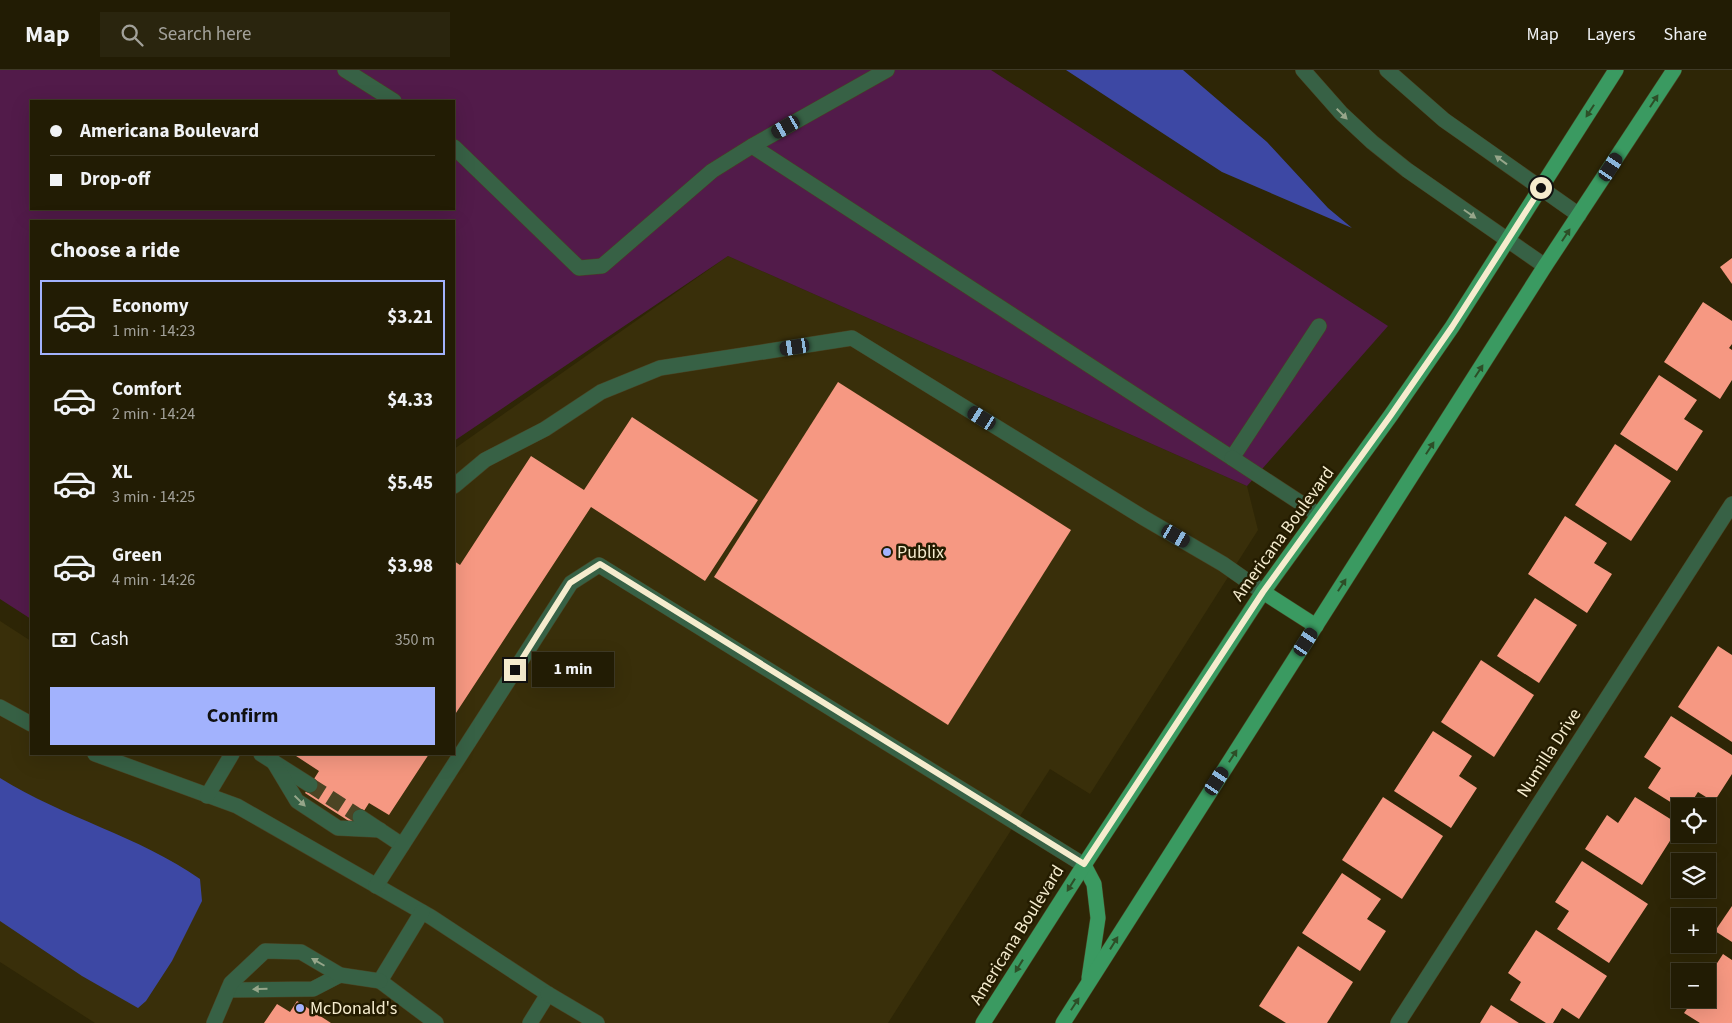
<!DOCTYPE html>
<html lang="en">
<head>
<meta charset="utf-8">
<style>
	body { margin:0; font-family:"Source Sans 3",sans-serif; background:#2a250e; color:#f1f3f6; height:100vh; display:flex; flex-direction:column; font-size:19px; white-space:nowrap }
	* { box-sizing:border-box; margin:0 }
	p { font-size:16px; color:#a2a19a }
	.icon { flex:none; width:28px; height:28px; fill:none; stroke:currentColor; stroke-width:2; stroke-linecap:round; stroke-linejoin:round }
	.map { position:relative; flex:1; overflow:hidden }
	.sheet { position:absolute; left:30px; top:150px; width:425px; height:535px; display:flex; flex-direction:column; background:#221c04; border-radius:0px; box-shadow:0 5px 20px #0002,0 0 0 1px #3f3a26 }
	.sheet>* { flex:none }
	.hud { position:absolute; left:30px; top:30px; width:425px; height:110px; border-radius:0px; box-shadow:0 5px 20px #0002,0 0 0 1px #3f3a26; display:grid; align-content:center; height:110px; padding:0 20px; background:#221c04 }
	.buttons { position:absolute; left:1671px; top:728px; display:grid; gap:10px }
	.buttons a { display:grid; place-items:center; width:45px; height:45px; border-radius:0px; background:#221c04; box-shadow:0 5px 20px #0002,0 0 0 1px #3f3a26; font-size:25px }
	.end { position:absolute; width:22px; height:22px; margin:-11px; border:6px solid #f5ecce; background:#111; box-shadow:0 0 0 2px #111 }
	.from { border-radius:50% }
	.bubble { position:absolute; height:35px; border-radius:0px; background:#221c04; box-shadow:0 5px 20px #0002,0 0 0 1px #3f3a26; font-size:16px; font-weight:700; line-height:35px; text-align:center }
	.car { position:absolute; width:15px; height:30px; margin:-15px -8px; border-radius:6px; box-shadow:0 0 4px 1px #0007; background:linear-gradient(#222 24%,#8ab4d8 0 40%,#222 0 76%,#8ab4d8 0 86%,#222 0) }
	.hud b { display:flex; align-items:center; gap:18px; height:48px; font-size:19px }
	.hud b+b { border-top:1px solid #3f3a26 }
	.hud i { width:12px; height:12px; background:#f1f3f6 }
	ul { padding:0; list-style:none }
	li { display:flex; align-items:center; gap:15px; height:75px; margin:0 10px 8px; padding:0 10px; border:2px solid transparent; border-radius:0px }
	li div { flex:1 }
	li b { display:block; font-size:19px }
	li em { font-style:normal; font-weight:700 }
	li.selected { border-color:#a2b2fd }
	li>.icon { width:45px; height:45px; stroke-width:1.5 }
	h2 { padding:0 20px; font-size:22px; line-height:60px }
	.pay { display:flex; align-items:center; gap:12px; height:55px; padding:0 20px; font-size:19px }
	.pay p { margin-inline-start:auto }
	.action { display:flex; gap:10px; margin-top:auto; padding:10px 20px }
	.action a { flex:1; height:58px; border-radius:0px; background:#a2b2fd; color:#111; font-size:20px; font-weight:700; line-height:58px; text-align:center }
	header { display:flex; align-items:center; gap:30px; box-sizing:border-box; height:70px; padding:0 25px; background:#221c04; border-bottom:1px solid #3f3a26 }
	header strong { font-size:24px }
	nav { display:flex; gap:28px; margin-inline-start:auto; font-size:18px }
	.search { width:350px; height:45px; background:#2a250e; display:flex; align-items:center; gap:12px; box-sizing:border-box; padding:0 18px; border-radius:0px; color:#a2a19a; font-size:19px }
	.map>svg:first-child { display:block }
	.built { fill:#392f0a }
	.green { fill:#521b4a; fill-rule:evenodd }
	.water { fill:#3d48a4 }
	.building { fill:#f69882 }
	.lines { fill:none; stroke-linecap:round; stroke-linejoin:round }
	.minor-tunnel { stroke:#4c4424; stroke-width:15; stroke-dasharray:15 8; stroke-linecap:butt }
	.minor-casing { stroke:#4a4222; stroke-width:16 }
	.major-casing { stroke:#4a4222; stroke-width:16 }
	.minor { stroke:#376145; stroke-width:15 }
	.major { stroke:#3a9a61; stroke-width:15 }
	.oneway { fill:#2d4e27 }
	.oneway2 { fill:#96a68a }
	.route { stroke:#f5ecce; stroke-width:6 }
	.poi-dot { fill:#a2b2fd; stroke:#241c00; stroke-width:2 }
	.labels { text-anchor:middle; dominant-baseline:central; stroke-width:5; stroke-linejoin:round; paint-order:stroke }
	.street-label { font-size:18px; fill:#f5ecce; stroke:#241c00 }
	.poi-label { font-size:18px; fill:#f5ecce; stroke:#241c00; text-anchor:start }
</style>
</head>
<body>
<header>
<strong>Map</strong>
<div class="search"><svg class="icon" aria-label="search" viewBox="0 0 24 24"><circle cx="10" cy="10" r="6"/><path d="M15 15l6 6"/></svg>Search here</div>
<nav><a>Map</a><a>Layers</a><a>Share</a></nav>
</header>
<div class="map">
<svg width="1732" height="953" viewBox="0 0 1732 953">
	<rect width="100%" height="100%" fill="#2e2606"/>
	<!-- built -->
	<path class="built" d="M728,186l519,230 11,44 -168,264 -40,-25 -162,254h-793l-95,-61v-341l31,20v113h423v-305z"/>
	<!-- green -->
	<path class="green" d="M0,0h991l397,256 -141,160 -519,-230 -274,185v-220h-423v398l-31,-20zM31,31h423v108h-423z"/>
	<!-- water -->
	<g class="water">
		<path d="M1066,0h117l84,72 61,66 24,20 -130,-56z"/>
		<path d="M0,708c64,40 139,58 200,101l2,22 -30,60 -26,40 -8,7 -56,-32 -82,-55z"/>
	</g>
	<!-- building -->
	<g class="building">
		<path d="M1732,188v26l-12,-17z"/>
		<path d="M1703,232l29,19v23l-3,4 3,2v30l-12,19 -56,-37z"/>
		<path d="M1659,305l38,25 -13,19 19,12 -26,40 -57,-37z"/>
		<path d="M838,312l233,148 -123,195 -234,-148z"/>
		<path d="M632,347l126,83 -53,81 -114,-74 -137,209v-155l6,4 71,-109 53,34z"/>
		<path d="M1615,374l56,37 -40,60 -56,-36z"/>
		<path d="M1565,446l42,27 -13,20 18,11 -25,39 -59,-39z"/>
		<path d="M1535,528l42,27 -38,58 -42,-27z"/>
		<path d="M1718,576l14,9v87l-54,-35z"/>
		<path d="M1481,590l53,35 -40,62 -53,-35z"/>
		<path d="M1671,646l61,39v19l-18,28 -16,-10 -9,14h-9v2l-32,-20 13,-20 -17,-11z"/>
		<path d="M1433,661l39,25 -13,20 18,12 -26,40 -57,-37z"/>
		<path d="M293,684h136l-40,61 -20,-12 -14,22 -50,-32 14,-22z"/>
		<path d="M1383,727l60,39 -41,63 -60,-39z"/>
		<path d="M1635,727l45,28 -38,60 -57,-36 22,-34 11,8z"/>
		<path d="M1582,791l66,43 -39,59 -52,-34 12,-18 -14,-9z"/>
		<path d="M1342,803l39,26 -14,20 19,12 -26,40 -58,-38z"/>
		<path d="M1732,836v36l-17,-11z"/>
		<path d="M1536,860l71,46 -28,43 -17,-11 -9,15h-7l-36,-23 11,-18 -13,-9z"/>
		<path d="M1298,876l55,36 -26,41h-41l-27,-17z"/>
		<path d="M1723,884l9,6v63h-32l-16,-10 10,-14h14v-22z"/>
		<path d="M297,931l34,22h-67l13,-19 13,8z"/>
		<path d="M1491,935l28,18h-39z"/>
	</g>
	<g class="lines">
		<!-- minor-tunnel -->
		<path class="minor-tunnel" d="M310,715l50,32"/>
		<defs>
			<g id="minor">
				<path d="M345,0l49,31"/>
				<path d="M1303,0l38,43 31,29 35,28 138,96"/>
				<path d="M1387,0l57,50 135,95"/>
				<path d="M752,76l480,312 87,-132"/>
				<path d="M454,77l125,121 23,-2 110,-95 40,-25 135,-76"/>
				<path d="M1232,388l87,57"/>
				<path d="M454,416l31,-26 60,-31 56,-37 59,-24 192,-30 292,180 79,46 40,28"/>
				<path d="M0,637l31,17"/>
				<path d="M95,684l142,52 194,111 117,77 -18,29"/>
				<path d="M261,684l49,31"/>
				<path d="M273,691l24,40 41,27 42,2"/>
				<path d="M207,726l25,-42"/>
				<path d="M360,747l42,28"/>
				<path d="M376,816l195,-303 28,-18 485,300"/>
				<path d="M422,842l-42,69 56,42"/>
				<path d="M228,920l85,-1 27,-14"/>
				<path d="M548,924l49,29"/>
				<path d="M214,953l17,-40 34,-32 36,1 39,23 40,6"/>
				<path d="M1398,953l334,-519"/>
			</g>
			<g id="major">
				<path d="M1263,522l53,34"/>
				<path d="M1084,795l10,19 4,34 -9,60"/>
				<path d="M983,953l101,-158 179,-273 128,-177 61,-88 164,-257"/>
				<path d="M1063,953l482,-757 129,-196"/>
			</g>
		</defs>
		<!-- minor casing -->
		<use href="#minor" class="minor-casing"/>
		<!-- major casing -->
		<use href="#major" class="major-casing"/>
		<!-- minor -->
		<use href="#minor" class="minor"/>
		<!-- major -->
		<use href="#major" class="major"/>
	</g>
	<!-- one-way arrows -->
	<defs><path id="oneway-solid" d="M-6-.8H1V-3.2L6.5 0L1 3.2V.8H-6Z" transform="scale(1.25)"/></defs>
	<g class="oneway">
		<use href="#oneway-solid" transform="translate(1654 31) rotate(-57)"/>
		<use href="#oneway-solid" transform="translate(1590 41) rotate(123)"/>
		<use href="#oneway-solid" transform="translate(1566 165) rotate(-57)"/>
		<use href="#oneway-solid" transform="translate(1479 301) rotate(-57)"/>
		<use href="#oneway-solid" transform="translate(1430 378) rotate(-57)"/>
		<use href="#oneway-solid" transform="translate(1342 515) rotate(-57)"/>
		<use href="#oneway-solid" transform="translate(1233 686) rotate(-57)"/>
		<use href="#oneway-solid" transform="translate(1071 815) rotate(122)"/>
		<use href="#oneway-solid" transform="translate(1114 873) rotate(-58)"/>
		<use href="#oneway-solid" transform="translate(1019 896) rotate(122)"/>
		<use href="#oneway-solid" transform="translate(1075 934) rotate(-57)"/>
	</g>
	<g class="oneway2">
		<use href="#oneway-solid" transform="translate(1342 44) rotate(45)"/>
		<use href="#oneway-solid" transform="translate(1501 90) rotate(-144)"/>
		<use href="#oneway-solid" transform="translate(1470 144) rotate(35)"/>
		<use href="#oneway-solid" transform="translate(300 731) rotate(44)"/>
		<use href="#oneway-solid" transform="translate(318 892) rotate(-150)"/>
		<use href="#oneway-solid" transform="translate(260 919) rotate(179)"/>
	</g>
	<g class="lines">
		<!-- route -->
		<path class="route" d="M515,600l55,-87 30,-19 484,300 179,-272 128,-177 61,-88 89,-139"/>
	</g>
	<!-- markers -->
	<g class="poi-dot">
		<circle cx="887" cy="482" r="5"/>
		<circle cx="300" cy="938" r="5"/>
	</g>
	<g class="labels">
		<!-- street labels -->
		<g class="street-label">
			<text transform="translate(1283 464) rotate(-54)">Americana Boulevard</text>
			<text transform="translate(1549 683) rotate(-57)">Numilla Drive</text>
			<text transform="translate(1017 865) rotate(-58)">Americana Boulevard</text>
		</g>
		<!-- poi labels -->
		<g class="poi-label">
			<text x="897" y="482">Publix</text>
			<text x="310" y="938">McDonald's</text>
		</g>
	</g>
</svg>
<div class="buttons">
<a><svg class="icon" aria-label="locate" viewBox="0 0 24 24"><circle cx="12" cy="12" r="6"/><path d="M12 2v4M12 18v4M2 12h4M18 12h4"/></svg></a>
<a><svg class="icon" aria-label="layers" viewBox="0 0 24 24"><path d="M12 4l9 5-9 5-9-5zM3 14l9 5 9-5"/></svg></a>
<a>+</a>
<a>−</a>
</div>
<i class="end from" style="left:1541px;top:118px"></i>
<i class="end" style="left:515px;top:600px"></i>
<div class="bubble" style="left:532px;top:582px;width:82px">1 min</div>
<i class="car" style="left:786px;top:57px;rotate:240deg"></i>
<i class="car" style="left:1611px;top:97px;rotate:33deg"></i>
<i class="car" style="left:795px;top:277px;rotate:261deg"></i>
<i class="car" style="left:982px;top:348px;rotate:302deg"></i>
<i class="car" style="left:1176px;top:466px;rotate:120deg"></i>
<i class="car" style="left:1306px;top:572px;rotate:33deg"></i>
<i class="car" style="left:1217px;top:711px;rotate:33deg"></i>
<div class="hud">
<b><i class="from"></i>Americana Boulevard</b>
<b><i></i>Drop-off</b>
</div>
<section class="sheet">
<h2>Choose a ride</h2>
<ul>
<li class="selected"><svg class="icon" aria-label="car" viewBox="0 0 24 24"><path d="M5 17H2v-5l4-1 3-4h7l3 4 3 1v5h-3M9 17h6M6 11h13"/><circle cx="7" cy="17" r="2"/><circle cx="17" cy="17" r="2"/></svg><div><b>Economy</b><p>1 min · 14:23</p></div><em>$3.21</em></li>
<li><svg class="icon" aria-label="car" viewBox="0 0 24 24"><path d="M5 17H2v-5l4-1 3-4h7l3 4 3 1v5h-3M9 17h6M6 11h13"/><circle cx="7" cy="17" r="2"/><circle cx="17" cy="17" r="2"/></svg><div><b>Comfort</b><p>2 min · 14:24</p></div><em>$4.33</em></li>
<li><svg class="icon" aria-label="car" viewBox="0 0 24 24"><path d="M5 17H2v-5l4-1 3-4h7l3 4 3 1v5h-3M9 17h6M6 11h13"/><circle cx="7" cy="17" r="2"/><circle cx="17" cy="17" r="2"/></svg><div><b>XL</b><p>3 min · 14:25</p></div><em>$5.45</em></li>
<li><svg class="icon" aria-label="car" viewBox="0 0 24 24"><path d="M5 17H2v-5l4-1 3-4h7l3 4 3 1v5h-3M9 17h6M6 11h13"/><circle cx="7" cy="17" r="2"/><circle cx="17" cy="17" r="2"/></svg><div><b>Green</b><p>4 min · 14:26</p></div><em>$3.98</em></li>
</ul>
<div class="pay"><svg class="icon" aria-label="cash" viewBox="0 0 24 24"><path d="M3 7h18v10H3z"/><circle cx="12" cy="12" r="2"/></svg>Cash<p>350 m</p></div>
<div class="action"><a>Confirm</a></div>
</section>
</div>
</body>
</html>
